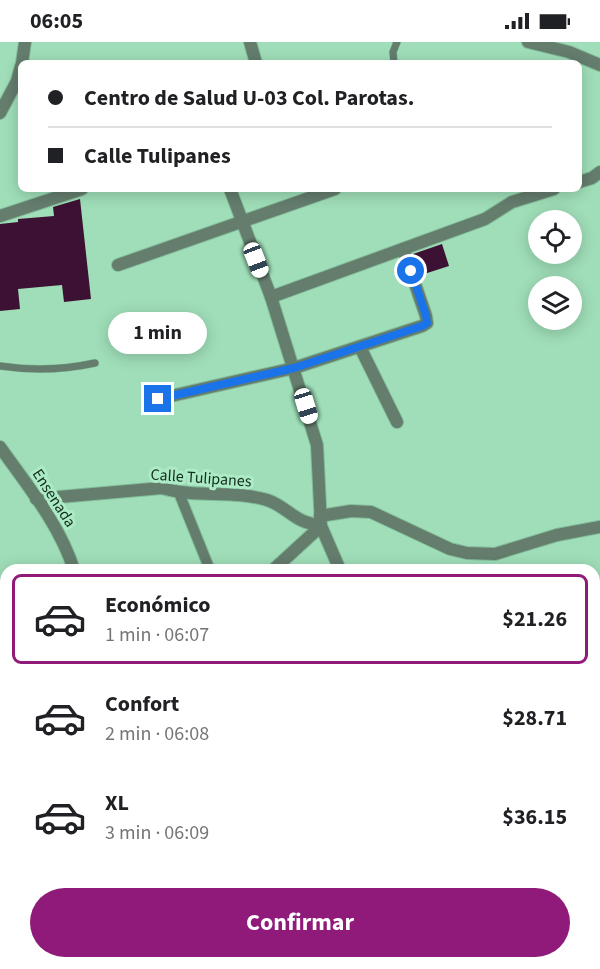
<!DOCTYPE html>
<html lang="es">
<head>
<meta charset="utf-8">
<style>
	body { margin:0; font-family:"Source Sans 3",sans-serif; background:#f2f2f2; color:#202124; height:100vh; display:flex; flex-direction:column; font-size:22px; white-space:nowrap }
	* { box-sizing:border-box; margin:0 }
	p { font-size:20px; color:#757577 }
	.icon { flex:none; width:33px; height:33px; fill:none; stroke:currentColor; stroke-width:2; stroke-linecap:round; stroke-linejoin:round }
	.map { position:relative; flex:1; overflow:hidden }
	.side { position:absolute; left:0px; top:522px; width:600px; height:405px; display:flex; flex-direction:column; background:#fff; border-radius:18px 18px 0 0; box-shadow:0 3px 15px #0003 }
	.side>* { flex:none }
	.top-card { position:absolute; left:18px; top:18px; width:564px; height:132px; border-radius:9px; box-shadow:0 3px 15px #0003; display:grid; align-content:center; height:132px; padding:0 30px; background:#fff }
	.tools { position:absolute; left:528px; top:168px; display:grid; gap:12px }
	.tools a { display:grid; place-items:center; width:54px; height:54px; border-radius:50%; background:#fff; box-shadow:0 3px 15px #0003; font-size:30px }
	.end { position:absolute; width:27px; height:27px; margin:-14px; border:8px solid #1a73e8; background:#fff; box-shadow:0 0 0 3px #fff }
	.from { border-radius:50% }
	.bubble { position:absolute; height:42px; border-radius:21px; background:#fff; box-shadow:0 3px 15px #0003; font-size:20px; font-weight:700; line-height:42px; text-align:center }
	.car { position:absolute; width:18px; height:36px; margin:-18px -9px; border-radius:8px; box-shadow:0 0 4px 2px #0007; background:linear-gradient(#fff 24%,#345 0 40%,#fff 0 76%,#345 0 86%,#fff 0) }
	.top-card b { display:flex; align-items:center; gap:21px; height:57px; font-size:22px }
	.top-card b+b { border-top:2px solid #e0e0e0 }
	.top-card i { width:15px; height:15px; background:#202124 }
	ul { padding:10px 0 0; list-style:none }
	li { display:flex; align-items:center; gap:18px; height:90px; margin:0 12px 9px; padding:0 18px; border:3px solid transparent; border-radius:9px }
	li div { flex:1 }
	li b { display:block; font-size:22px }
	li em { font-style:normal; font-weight:700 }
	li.selected { border-color:#8f1a79 }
	li>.icon { width:54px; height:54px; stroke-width:1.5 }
	.cta { display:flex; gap:12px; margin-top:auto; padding:12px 30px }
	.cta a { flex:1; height:69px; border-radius:36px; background:#8f1a79; color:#fff; font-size:24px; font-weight:700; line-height:69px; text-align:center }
	.status { display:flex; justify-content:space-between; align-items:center; height:42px; padding:0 30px; background:#fff; direction:ltr }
	.status svg { height:16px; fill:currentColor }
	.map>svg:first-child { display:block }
	.building { fill:#3d1133 }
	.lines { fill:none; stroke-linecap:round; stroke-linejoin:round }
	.service-casing { stroke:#83bb99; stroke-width:8 }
	.pedestrian-casing { stroke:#83bb99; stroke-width:12 }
	.minor-casing { stroke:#83bb99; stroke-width:14 }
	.tertiary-casing { stroke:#83bb99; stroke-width:14 }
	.service { stroke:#647d6d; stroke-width:7 }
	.pedestrian { stroke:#647d6d; stroke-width:10 }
	.minor { stroke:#647d6d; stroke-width:12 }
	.tertiary { stroke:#647d6d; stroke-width:12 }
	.route { stroke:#1a73e8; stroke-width:8 }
	.labels { text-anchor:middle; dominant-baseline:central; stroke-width:6; stroke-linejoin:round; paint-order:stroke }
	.street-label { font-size:16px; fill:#142e1f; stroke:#acebc5 }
</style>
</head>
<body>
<div class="status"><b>06:05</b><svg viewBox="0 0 49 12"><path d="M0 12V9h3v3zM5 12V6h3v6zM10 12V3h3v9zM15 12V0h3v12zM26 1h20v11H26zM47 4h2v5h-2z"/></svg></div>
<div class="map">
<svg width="600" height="927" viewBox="0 0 600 927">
	<rect width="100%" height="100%" fill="#9fdeb8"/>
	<!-- building -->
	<g class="building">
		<path d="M80,157l11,100 -27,3 -2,-17 -44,4 2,20 -20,2v-87l18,-2v-3l36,-3 -1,-9z"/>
		<path d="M442,202l7,22 -28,9 -8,-21z"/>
	</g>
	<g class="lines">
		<defs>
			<g id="service">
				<path d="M394,21l-1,-11 4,-10"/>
				<path d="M0,324c33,5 63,4 95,-3"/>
			</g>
			<path id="pedestrian" d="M179,451l31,77"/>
			<g id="minor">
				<path d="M528,0l41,10 31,13"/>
				<path d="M22,21l3,-21"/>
				<path d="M0,71l17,-32 4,-15"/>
				<path d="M579,140l13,-4 8,-6"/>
				<path d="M230,147l41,108 46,148 4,81 19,44"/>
				<path d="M118,223l217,-76"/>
				<path d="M271,255l214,-78 27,-17 42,-13"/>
				<path d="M360,305l37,75"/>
				<path d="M158,357l136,-31 128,-42 5,-3 -1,-7 -23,-67"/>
				<path d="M0,405c27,38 60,78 74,123"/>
				<path d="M36,457l126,-11c34,10 71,2 105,12 13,4 21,13 32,19 7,4 14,5 22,7"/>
				<path d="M320,474l31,-5 20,1 79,37 17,4 28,1 62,-19 43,-8"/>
				<path d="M273,528l48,-44"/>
				<path d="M0,587l6,-2"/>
				<path d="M594,685l6,-8"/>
				<path d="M0,786l6,-5"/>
				<path d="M0,811l6,10"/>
				<path d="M594,823l6,-2"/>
				<path d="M64,921l4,6"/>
				<path d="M301,921l6,6"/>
				<path d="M90,927l6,-6"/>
				<path d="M242,927l6,-6"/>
			</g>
			<g id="tertiary">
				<path d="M250,0l6,21"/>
				<path d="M0,174l82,-27"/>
			</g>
		</defs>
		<!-- service casing -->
		<use href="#service" class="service-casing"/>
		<!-- pedestrian casing -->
		<use href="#pedestrian" class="pedestrian-casing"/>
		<!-- minor casing -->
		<use href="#minor" class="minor-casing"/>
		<!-- tertiary casing -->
		<use href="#tertiary" class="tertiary-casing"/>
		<!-- service -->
		<use href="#service" class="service"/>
		<!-- pedestrian -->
		<use href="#pedestrian" class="pedestrian"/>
		<!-- minor -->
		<use href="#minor" class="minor"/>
		<!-- tertiary -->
		<use href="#tertiary" class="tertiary"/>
	</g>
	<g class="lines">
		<!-- route -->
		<path class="route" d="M158,357l136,-31 128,-42 5,-3 -1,-7 -15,-45"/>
	</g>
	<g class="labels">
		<!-- street labels -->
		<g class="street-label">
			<text transform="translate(201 436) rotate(4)">Calle Tulipanes</text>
			<text transform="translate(54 456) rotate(57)">Ensenada</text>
		</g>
	</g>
</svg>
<div class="tools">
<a><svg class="icon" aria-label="locate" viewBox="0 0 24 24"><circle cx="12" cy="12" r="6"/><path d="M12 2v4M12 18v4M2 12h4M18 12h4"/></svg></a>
<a><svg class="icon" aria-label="layers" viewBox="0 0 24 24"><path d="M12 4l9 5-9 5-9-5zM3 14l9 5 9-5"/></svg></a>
</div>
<i class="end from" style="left:411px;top:229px"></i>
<i class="end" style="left:158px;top:357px"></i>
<div class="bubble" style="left:108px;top:270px;width:99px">1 min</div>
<i class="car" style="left:256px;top:218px;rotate:159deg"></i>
<i class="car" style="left:306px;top:364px;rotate:163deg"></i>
<div class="top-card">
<b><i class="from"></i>Centro de Salud U-03 Col. Parotas.</b>
<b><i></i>Calle Tulipanes</b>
</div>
<section class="side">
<ul>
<li class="selected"><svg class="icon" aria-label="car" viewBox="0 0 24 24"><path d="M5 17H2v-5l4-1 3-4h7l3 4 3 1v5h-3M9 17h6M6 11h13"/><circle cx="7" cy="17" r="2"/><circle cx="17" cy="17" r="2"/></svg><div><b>Económico</b><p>1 min · 06:07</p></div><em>$21.26</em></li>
<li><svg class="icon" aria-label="car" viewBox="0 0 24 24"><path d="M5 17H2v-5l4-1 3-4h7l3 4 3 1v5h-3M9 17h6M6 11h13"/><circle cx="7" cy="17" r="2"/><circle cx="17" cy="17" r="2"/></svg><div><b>Confort</b><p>2 min · 06:08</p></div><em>$28.71</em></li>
<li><svg class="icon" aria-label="car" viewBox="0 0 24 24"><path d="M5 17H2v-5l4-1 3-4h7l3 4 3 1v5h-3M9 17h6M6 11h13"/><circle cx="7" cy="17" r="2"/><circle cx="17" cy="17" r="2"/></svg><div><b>XL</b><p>3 min · 06:09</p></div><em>$36.15</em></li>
</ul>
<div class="cta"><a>Confirmar</a></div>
</section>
</div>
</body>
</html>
